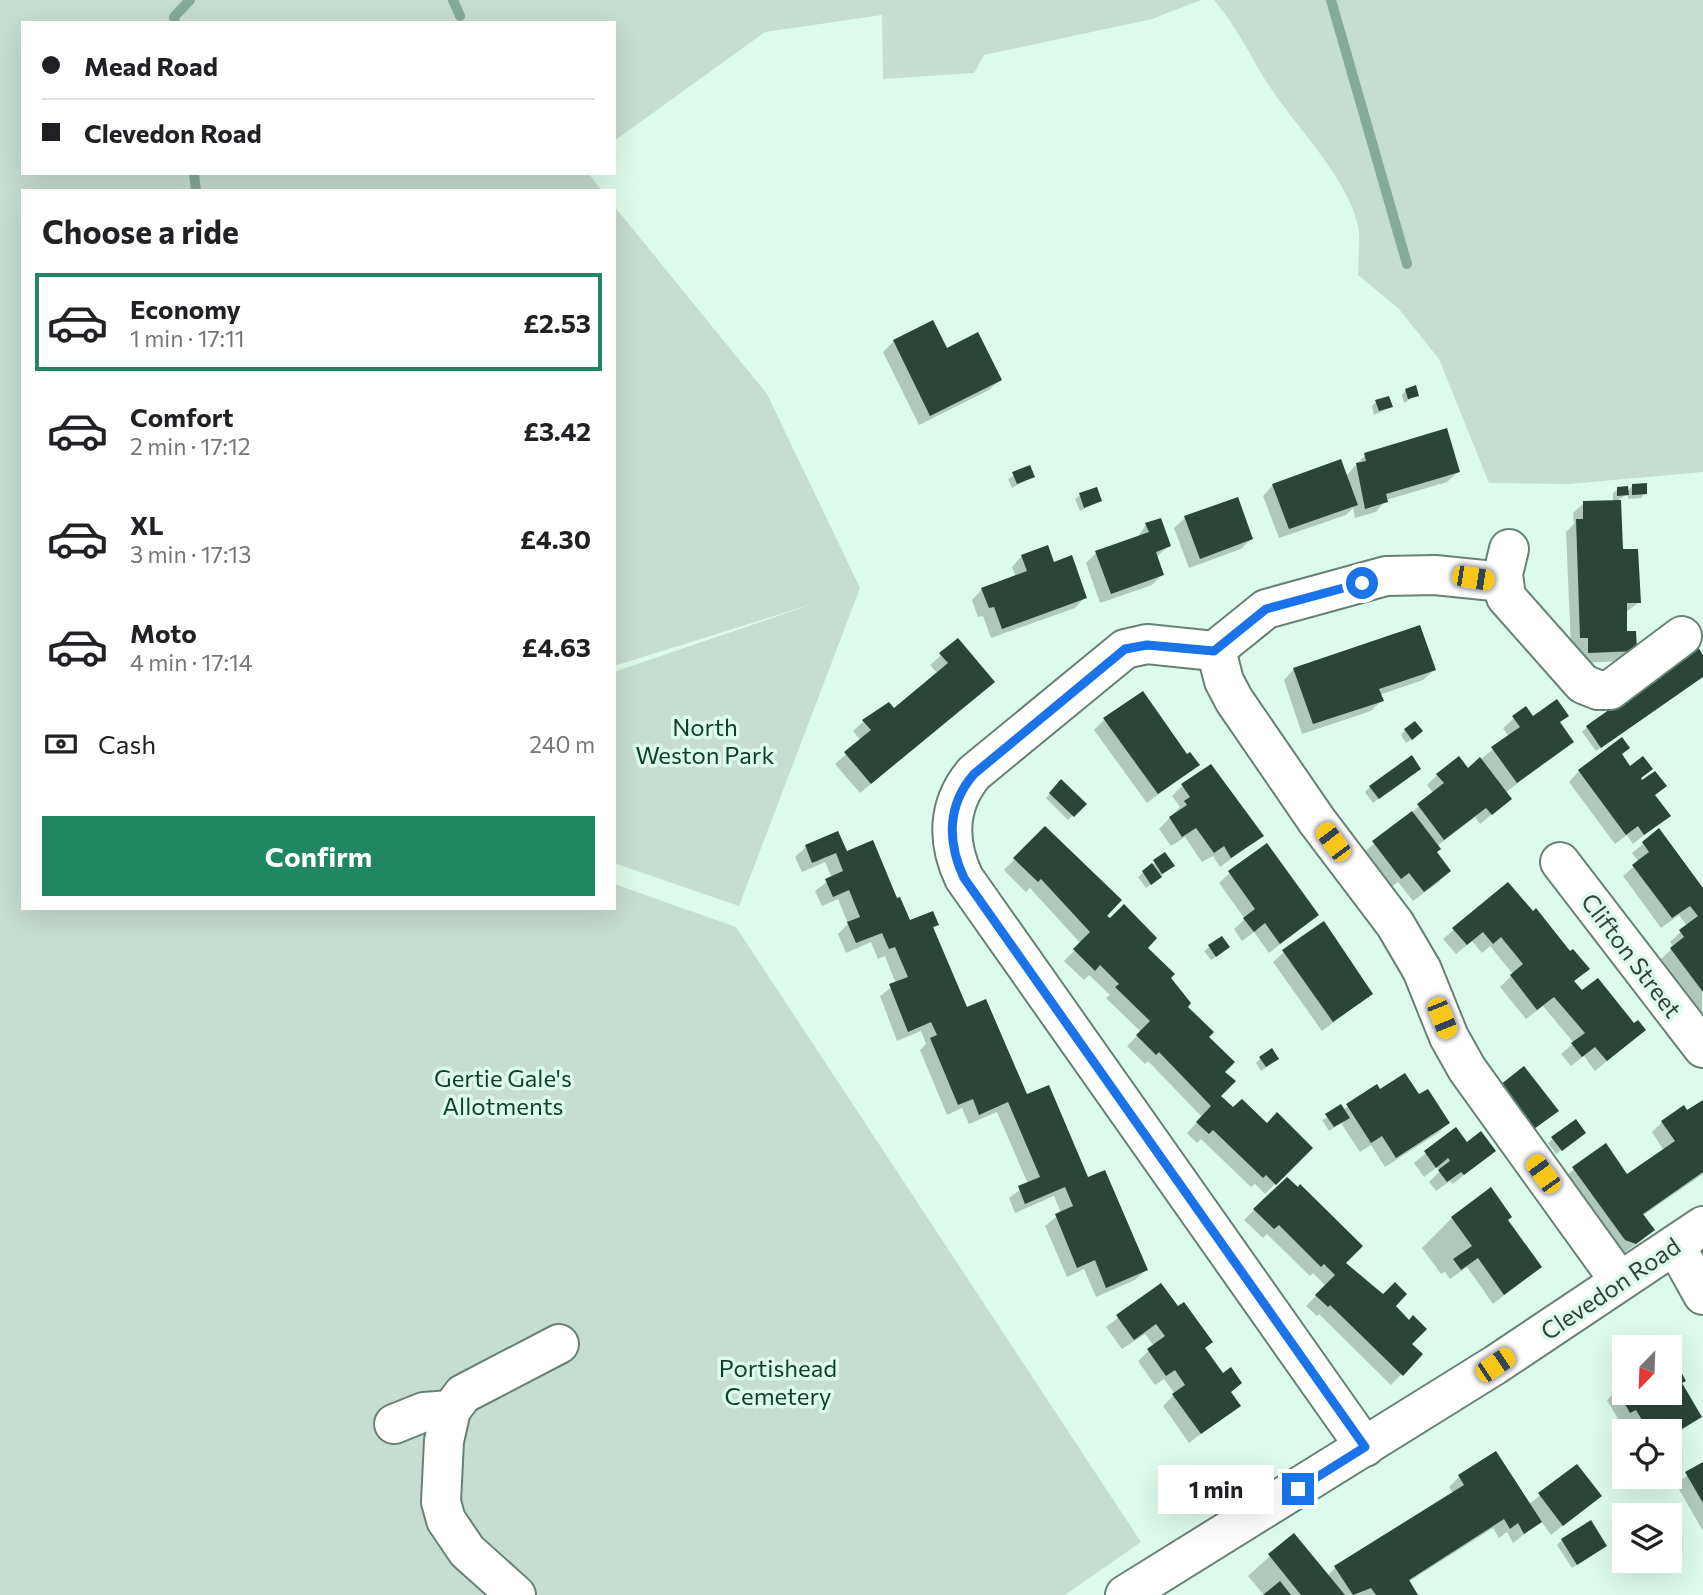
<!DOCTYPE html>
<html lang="en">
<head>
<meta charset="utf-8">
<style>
	body { margin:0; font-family:Commissioner,sans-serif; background:#f6f6f6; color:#202124; height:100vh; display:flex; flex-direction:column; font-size:26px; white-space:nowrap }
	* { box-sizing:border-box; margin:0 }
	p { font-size:23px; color:#757577 }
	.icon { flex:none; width:38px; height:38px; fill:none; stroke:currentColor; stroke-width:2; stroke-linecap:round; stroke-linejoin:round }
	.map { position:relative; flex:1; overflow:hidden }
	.sheet { position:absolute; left:21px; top:189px; width:595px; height:721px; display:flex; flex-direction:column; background:#fff; border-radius:0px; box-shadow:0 7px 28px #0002 }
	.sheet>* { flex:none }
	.hud { position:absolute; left:21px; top:21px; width:595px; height:154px; border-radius:0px; box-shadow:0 7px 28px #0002; display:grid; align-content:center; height:154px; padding:0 21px; background:#fff }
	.needle { width:46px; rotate:203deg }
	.fabs { position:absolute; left:1612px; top:1335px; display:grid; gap:14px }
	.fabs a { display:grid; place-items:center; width:70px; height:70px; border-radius:0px; background:#fff; box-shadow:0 7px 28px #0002; font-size:35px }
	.end { position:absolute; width:32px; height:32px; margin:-16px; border:9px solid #1a73e8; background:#fff; box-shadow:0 0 0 4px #fff }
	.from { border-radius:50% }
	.bubble { position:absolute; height:49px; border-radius:0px; background:#fff; box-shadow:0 7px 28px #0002; font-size:23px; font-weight:700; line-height:49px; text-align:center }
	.car { position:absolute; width:21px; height:42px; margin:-21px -10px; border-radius:9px; box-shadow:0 0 5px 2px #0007; background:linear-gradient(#f5c518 24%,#345 0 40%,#f5c518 0 76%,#345 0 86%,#f5c518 0) }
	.hud b { display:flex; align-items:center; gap:24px; height:66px; font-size:26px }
	.hud b+b { border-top:2px solid #e0e0e0 }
	.hud i { width:18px; height:18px; background:#202124 }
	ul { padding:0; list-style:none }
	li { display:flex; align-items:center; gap:21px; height:98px; margin:0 14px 10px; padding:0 7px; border:4px solid transparent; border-radius:0px }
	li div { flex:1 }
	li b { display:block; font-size:26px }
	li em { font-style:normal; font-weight:700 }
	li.current { border-color:#218762 }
	li>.icon { width:63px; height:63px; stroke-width:1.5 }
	h2 { padding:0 21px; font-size:32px; line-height:84px }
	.pay { display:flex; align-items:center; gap:18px; height:77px; padding:0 21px; font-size:26px }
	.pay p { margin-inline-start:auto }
	.action { display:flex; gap:14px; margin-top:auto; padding:14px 21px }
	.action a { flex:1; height:80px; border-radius:0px; background:#218762; color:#fff; font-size:28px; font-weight:700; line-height:80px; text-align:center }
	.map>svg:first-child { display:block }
	.green { fill:#c6ddd1 }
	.shadow { fill:#0003 }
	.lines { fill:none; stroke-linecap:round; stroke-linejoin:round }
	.stream { stroke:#85aa98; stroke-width:10 }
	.building { fill:#2b4539 }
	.minor-casing { stroke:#678275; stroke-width:42 }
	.major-casing { stroke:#678275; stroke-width:42 }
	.minor { stroke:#fff; stroke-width:38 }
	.major { stroke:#fff; stroke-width:38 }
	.route { stroke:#1a73e8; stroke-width:9 }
	.labels { text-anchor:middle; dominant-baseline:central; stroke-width:7; stroke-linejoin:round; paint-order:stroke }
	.park-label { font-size:24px; fill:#0c3e2b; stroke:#ddfbec }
	.street-label { font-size:24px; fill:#34403a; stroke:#ddfbec }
</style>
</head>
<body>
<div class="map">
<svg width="1703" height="1595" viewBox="0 0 1703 1595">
	<rect width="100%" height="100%" fill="#ddfbec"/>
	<!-- green -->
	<g class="green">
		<path d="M0,0h1201l-49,19 -168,36 -10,18 -91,6 -1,-64 -117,17 -151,109v-118h-591v150h565l14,18h-579v717h591v-24l122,43 405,615 -76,53h-1065z"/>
		<path d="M1214,0h489v472l-134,12 -80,-1 -50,-124 -40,-50 -41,-34c0,-14 2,-29 1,-43 -6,-48 -61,-103 -87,-142 -21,-31 -33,-61 -58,-90z"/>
		<path d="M614,206l153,188 93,194 -121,318 -125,-43v-191l205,-70 -205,64z"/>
	</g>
	<!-- shadow -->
	<g class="shadow">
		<path d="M894,341l52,9 54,30 -11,10 -70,35 -36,-73z"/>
		<path d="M1406,390l11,5 -13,8 -2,-8z"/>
		<path d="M1376,402l15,5 -17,8 -2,-9z"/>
		<path d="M1365,455l93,17 -11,10 -61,18 -10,12 -21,6 -2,-10 -7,7 -67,23 -16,-42 10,-11 73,-9z"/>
		<path d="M1029,467l4,9 -21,12 -4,-9z"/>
		<path d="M1632,486l13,7 -4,5 -13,1v-5l-9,5 2,52 18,51 -14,11 1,20 9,17 -11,11 -45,2 -1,-16h-7l-5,-115 8,-8 -1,-11 11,-10 29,-1v-9l5,-4 9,3z"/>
		<path d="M1080,495l20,6 -20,10 -5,-12z"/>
		<path d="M1185,518l66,21 -10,10 -52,19 -15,-40z"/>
		<path d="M1146,525l23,21 -13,11 6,17 -10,11 -52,18 -14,-40 10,-10 41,-15z"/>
		<path d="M1022,556l31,8 32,33 -10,11 -84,30 -8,-22 -5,1 -6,-17 10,-11 34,-12 -4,-10z"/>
		<path d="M957,641l36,41 -133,111 -25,-29 26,-23 -8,-10 21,-19 2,3 18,-4 44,-37 -8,-9z"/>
		<path d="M1697,650l6,8v18l-107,75 -14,-19 5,-5z"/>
		<path d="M1294,669l140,1 -11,10 -44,15 2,6 -10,10 -69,23 -18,-54z"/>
		<path d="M1525,709l8,10 33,-3 -7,7 13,18 -67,52 5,6 -30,25 -5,-7 -38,29 -2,7 14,18 -10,11 -26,19 -15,-19 -8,6 -27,-35 71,-59 -7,-9 10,-10 30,-5 42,-33 -6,-9z"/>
		<path d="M1104,720l83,37 10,8 -50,38 -53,-73z"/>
		<path d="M1405,730l11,6 -10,7 -5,-8z"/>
		<path d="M1620,755l9,13 21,1 -10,10 2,3 23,4 -11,10 14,20 -35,28 -6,-9 -12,9 -46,-62 10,-11z"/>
		<path d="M1414,773l-41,30 -8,-11 5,-5z"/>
		<path d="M1061,782l24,22 -17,16 -22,-22z"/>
		<path d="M1182,786l79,50 -41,31 -7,-11 -11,6 -17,-25 -14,9 -12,-17 21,-22 -8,-11z"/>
		<path d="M1045,828l59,88 42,32 61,89 16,35 -4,24 14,14 78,38 -46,46 -10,-10 -4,3 -50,-48 -4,4 -10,-10 15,-16 -54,-56 -3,3 -18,-18 14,-14 -35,-34 4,-3 -21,-20 -5,5 -20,-19 17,-17 -51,-56 -4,4 -22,-22z"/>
		<path d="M1659,831l44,59 -1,125 -41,-56 13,-12 -4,-5 17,-16 -8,-11 -18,13 -38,-52 16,-14 -7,-9z"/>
		<path d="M806,847l40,7 50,47 14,22 27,1 -5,5 34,80 121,170 59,91 -11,10 -39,17 -12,-28 -17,8 -22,-51 16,-13 -7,-17 -39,17 -6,-15 19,-14 -31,-72 -28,12 -7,-16 -15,7 -27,-65 6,-6 -5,-13 -24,10 -17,-45 16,-12 -11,-28 -7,3 -7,-17 -25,11 -8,-19 10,-10 -10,-25 -16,7 -7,-15 17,-13 -7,-16 -23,10 -7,-15z"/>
		<path d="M1165,854l3,16 -22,18 -8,-11z"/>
		<path d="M1230,873l87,42 -48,38 -15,-21 -12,9 -8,-12 11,-10 -26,-36z"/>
		<path d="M1507,884l80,85 -14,13 9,10 62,38 -49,41 -11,-15 -13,10 -10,-12 13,-11 -31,-37 -17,13 -26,-32 13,-13 -23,-28 -8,7 -10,-12 -16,13 -13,-15z"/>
		<path d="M1222,938l1,14 -12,8 -7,-9z"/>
		<path d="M1284,952l87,42 -49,37 -49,-69z"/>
		<path d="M1260,1059l12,4 -11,8 -5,-8z"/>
		<path d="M1379,1091l39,6 30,26 -10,10 -53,34 -14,-22 -11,7 -19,-29 -12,8 -7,-11z"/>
		<path d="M1703,1102v72l-61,42 11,14 -11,10 -18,13 -9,-3 -52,-71 11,-10 53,7 37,-25 -12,-19 10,-10z"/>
		<path d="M1455,1129l11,16 28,5 -41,34 -3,-3 -14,10 -7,-9 11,-11 -3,-4 -13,10 -10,-14z"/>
		<path d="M1579,1137l-23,17 -8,-11 5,-4z"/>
		<path d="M1254,1210l90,53 49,43 17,38 11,10 -30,31 -72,-71 -2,2 -11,-10 20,-20 -13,-13 -3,3 -43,-42 -4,4 -19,-18z"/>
		<path d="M1452,1218l54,2 34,47 -47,37 -26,-37 -17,12 -5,-7 -4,2 -19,-26z"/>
		<path d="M1161,1285l61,90 18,8 -10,10 8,12 -49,38 -26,-37 12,-12 -11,-15 -9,6 -17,-24 16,-15 -9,-12 -23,15 -16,-22z"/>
		<path d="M1670,1355l14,25 -3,4 19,33 -30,22v-7h-40l-5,-13 -5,3 -13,-22 10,-10 -3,-5 10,-10v18h46z"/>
		<path d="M1496,1453l32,52 49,-39 22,30 -48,39 -10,-14 -28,22 -6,-11 -8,6 -6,-10 -85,54 8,13h-152l-16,-19 45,-41 34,41 8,-8 118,-74 -4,-7 10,-10z"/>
		<path d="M1703,1464v67l-27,-47z"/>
		<path d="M1642,1477h12l-9,5z"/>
		<path d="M1562,1540l43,6 -33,22 -15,-23z"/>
	</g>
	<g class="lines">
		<!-- stream -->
		<g class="stream">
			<path d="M453,0l7,16"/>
			<path d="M1331,0l76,264"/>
			<path d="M175,23l-1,-6 16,-17"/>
			<path d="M194,173l2,18"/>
		</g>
	</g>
	<!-- building -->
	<g class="building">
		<path d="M933,320l14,28 31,-16 24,48 -72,36 -37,-76z"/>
		<path d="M1416,385l3,11 -11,3 -3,-10z"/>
		<path d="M1389,396l4,11 -14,4 -4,-11z"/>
		<path d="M1447,428l13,44 -74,22 2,8 -23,7 -9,-46 10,-2 -2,-8z"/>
		<path d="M1341,459l17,46 -69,24 -17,-45z"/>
		<path d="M1030,465l5,12 -18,7 -5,-12z"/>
		<path d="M1647,483v11l-15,1v-11z"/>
		<path d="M1628,486l1,9 -12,1v-9z"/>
		<path d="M1097,487l5,14 -18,7 -5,-15z"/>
		<path d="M1238,497l15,42 -53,20 -16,-43z"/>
		<path d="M1621,500l2,49h15l3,54h-14v28h9l1,20 -49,2v-15h-8l-4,-119h7v-18z"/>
		<path d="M1161,518l10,28 -15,6 8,23 -53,19 -16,-43 54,-19 -4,-9z"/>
		<path d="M1048,545l6,17 18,-7 15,43 -85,31 -8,-22 -5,1 -8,-20 46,-17 -6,-16z"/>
		<path d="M1420,625l16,45 -57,19 5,12 -71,23 -20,-56z"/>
		<path d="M958,638l37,44 -124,102 -27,-32 27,-22 -9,-10 27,-18 5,6 54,-45 -9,-10z"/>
		<path d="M1698,647l5,8v22l-102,71 -15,-22z"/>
		<path d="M1143,691l44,63 3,-2 10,13 -42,29 -55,-76z"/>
		<path d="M1557,699l12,17 -9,6 14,20 -57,41 -26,-36 29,-20 -8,-11 14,-10 7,10z"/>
		<path d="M1415,721l8,10 -11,9 -8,-11z"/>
		<path d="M1622,737l8,11 -8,6 8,12 13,-10 10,13 -12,9 1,2 13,-9 12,15 -12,9 16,21 -27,19 -6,-9 -12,9 -48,-65z"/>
		<path d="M1412,755l9,14 -42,30 -10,-13z"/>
		<path d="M1459,756l9,12 12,-11 32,42 -20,16 -6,-7 -42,32 -27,-36 27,-21 -8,-9z"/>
		<path d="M1211,764l53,72 -33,22 -7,-12 -10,7 -18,-25 -14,9 -13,-20 18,-12 -3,-4 6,-4 -9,-13z"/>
		<path d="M1061,779l26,25 -13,13 -25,-24z"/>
		<path d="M1412,811l29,38 -4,3 14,19 -27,21 -15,-19 -8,6 -29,-38z"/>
		<path d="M1045,826l77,74 -15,16 3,2 14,-14 33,34 -9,10 27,26 -4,4 20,25 -3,4 26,25 -5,5 26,25 -10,10 11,9 -15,15 12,11 9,-8 25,24 10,-11 36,36 -37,37 -10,-10 -3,3 -50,-48 -4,4 -13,-12 15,-16 -52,-54 -3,3 -20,-20 14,-14 -35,-34 4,-3 -19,-19 -5,6 -22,-22 17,-17 -49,-53 -3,3 -25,-24z"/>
		<path d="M1659,828l44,60v104l-33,-44 14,-11 -5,-7 19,-14 -8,-10 -18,12 -40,-53 17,-13 -7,-10z"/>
		<path d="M838,831l9,20 26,-11 24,58 3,-1 10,23 23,-9 6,14 -6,2 34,80 19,-8 41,95 22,-9 39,92 17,-7 43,100 -42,18 -11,-28 -18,8 -22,-54 18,-8 -8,-19 -40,17 -7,-18 22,-9 -32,-75 -29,13 -6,-16 -15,6 -28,-67 7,-3 -6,-13 -23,10 -19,-48 19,-7 -13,-30 -6,2 -7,-16 -26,10 -9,-21 13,-5 -11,-27 -16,7 -8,-18 18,-8 -7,-18 -24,10 -7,-18z"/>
		<path d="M1267,843l52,72 -39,29 -15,-21 -11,9 -11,-14 12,-9 -27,-38z"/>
		<path d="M1165,852l10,14 -13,8 -9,-14z"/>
		<path d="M1152,863l10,14 -11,8 -9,-14z"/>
		<path d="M1508,882l25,29 3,-3 34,43 3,-2 17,20 -16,12 8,9 16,-12 36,45 4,-3 8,10 -39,31 -12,-14 -13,10 -11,-14 14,-10 -31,-36 -17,13 -27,-35 13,-11 -22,-27 -8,7 -10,-12 -16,13 -15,-17z"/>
		<path d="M1324,921l49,73 -40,28 -51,-72z"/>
		<path d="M1222,936l8,11 -14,10 -8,-12z"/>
		<path d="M1272,1048l7,11 -13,8 -7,-10z"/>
		<path d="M1524,1066l35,45 -25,18 -34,-44z"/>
		<path d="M1405,1073l14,21 9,-5 22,34 -54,35 -14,-22 -11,7 -25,-39 31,-20 3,5z"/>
		<path d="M1703,1100v72l-60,42 12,16 -19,14 -11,-4 -53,-73 34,-24 21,31 48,-33 -14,-20 23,-16 3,5z"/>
		<path d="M1341,1104l9,14 -16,9 -9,-13z"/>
		<path d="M1576,1119l10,14 -24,18 -11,-14z"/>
		<path d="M1456,1127l11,15 14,-11 15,20 -32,24 -3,-3 -14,10 -9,-12 12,-9 -2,-3 -12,10 -12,-17z"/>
		<path d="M1287,1177l11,10 2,-3 63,62 -17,17 37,31 12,-12 12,12 -11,12 13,14 4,-5 14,14 -15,15 11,10 -20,22 -73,-71 -2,2 -13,-12 20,-20 -11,-11 -3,3 -42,-42 -5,4 -21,-20z"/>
		<path d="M1491,1187l21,30 -4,3 34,47 -38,28 -26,-37 -17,12 -8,-11 19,-13 -21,-29z"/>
		<path d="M1161,1283l17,23 6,-4 29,40 -8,6 18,25 8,-6 11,16 -11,9 10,14 -40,28 -29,-40 13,-9 -10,-15 -9,6 -19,-27 18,-13 -9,-12 -22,16 -18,-25z"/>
		<path d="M1670,1352l16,29 -4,2 20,34 -32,19v-4h-31l-4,-8 7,-4 -6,-10 -6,3 -14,-25 8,-4v9h46z"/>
		<path d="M1496,1451l46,71 -18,12 -6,-11 -8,6 -6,-10 -95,61 9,15h-42l-5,-7 -18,7 -19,-29 130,-81 -6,-10z"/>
		<path d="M1703,1462v41l-18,-31z"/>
		<path d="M1577,1464l25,32 -39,30 -25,-33z"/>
		<path d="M1591,1520l16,26 -30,19 -16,-26z"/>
		<path d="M1294,1533l51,62h-44l-33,-41z"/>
		<path d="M1280,1581l11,14h-28z"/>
	</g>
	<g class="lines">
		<defs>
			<g id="minor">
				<path d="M1509,549l-6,25 3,23 77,87 15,6h12l72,-54"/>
				<path d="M1216,650l8,31 10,19 83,121 78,103 27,46 27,67 18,32 152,211"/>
				<path d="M1560,862l143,186"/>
				<path d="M1675,1245l28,50"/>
				<path d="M394,1424l30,-12 27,-2"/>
				<path d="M1365,1447l-401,-569c-17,-36 -17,-73 10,-105l151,-124 22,-5 67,7 52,-42 120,-33 49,-1 68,7"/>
				<path d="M516,1595l-49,-44 -21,-31 -5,-18 3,-61 7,-31 12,-16 96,-50"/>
			</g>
			<path id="major" d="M1125,1595l370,-230 208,-139"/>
		</defs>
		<!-- minor casing -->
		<use href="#minor" class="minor-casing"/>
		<!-- major casing -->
		<use href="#major" class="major-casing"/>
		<!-- minor -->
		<use href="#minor" class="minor"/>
		<!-- major -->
		<use href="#major" class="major"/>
	</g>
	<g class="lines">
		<!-- route -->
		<path class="route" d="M1298,1489l67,-42 -401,-569c-17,-36 -17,-73 10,-104l151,-125 22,-4 67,6 52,-42 96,-26"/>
	</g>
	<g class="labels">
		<!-- park labels -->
		<g class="park-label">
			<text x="705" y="726">North<tspan x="705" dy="28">Weston Park</tspan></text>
			<text x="503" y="1077">Gertie Gale's<tspan x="503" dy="28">Allotments</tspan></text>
			<text x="778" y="1367">Portishead<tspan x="778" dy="28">Cemetery</tspan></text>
		</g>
		<!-- street labels -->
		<g class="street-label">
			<text transform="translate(1632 955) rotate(53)">Clifton Street</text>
			<text transform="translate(1610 1288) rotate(-34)">Clevedon Road</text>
		</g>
	</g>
</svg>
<div class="fabs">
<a><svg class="needle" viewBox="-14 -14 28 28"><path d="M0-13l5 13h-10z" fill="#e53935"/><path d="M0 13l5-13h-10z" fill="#757577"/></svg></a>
<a><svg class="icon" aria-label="locate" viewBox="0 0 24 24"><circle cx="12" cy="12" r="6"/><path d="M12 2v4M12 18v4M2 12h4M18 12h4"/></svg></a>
<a><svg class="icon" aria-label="layers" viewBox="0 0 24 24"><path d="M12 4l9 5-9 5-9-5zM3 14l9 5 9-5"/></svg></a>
</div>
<i class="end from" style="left:1362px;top:583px"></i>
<i class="end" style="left:1298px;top:1489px"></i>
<div class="bubble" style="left:1158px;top:1465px;width:116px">1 min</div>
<i class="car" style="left:1473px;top:578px;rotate:99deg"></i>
<i class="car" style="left:1333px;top:842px;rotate:323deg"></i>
<i class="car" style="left:1442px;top:1018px;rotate:158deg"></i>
<i class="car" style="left:1543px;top:1174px;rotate:324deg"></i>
<i class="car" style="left:1495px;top:1365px;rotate:56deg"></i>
<div class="hud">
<b><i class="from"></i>Mead Road</b>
<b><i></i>Clevedon Road</b>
</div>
<section class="sheet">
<h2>Choose a ride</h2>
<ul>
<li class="current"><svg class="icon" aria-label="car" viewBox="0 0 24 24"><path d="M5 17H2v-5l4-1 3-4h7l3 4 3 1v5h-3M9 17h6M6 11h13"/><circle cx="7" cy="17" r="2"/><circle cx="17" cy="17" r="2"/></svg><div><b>Economy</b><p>1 min · 17:11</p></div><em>£2.53</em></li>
<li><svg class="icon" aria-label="car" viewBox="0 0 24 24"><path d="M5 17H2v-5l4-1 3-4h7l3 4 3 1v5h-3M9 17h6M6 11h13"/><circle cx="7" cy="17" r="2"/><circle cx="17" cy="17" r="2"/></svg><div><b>Comfort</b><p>2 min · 17:12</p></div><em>£3.42</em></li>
<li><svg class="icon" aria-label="car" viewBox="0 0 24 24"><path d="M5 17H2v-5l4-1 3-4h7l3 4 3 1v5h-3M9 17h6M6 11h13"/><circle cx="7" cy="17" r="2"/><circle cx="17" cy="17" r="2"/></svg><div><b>XL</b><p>3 min · 17:13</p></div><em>£4.30</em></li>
<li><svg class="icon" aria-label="car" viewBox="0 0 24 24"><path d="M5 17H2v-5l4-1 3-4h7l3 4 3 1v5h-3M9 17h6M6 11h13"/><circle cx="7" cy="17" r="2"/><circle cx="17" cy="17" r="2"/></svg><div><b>Moto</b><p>4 min · 17:14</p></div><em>£4.63</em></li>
</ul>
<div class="pay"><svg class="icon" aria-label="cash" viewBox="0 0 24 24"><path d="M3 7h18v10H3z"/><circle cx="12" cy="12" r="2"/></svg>Cash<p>240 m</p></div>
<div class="action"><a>Confirm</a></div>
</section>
</div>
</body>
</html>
